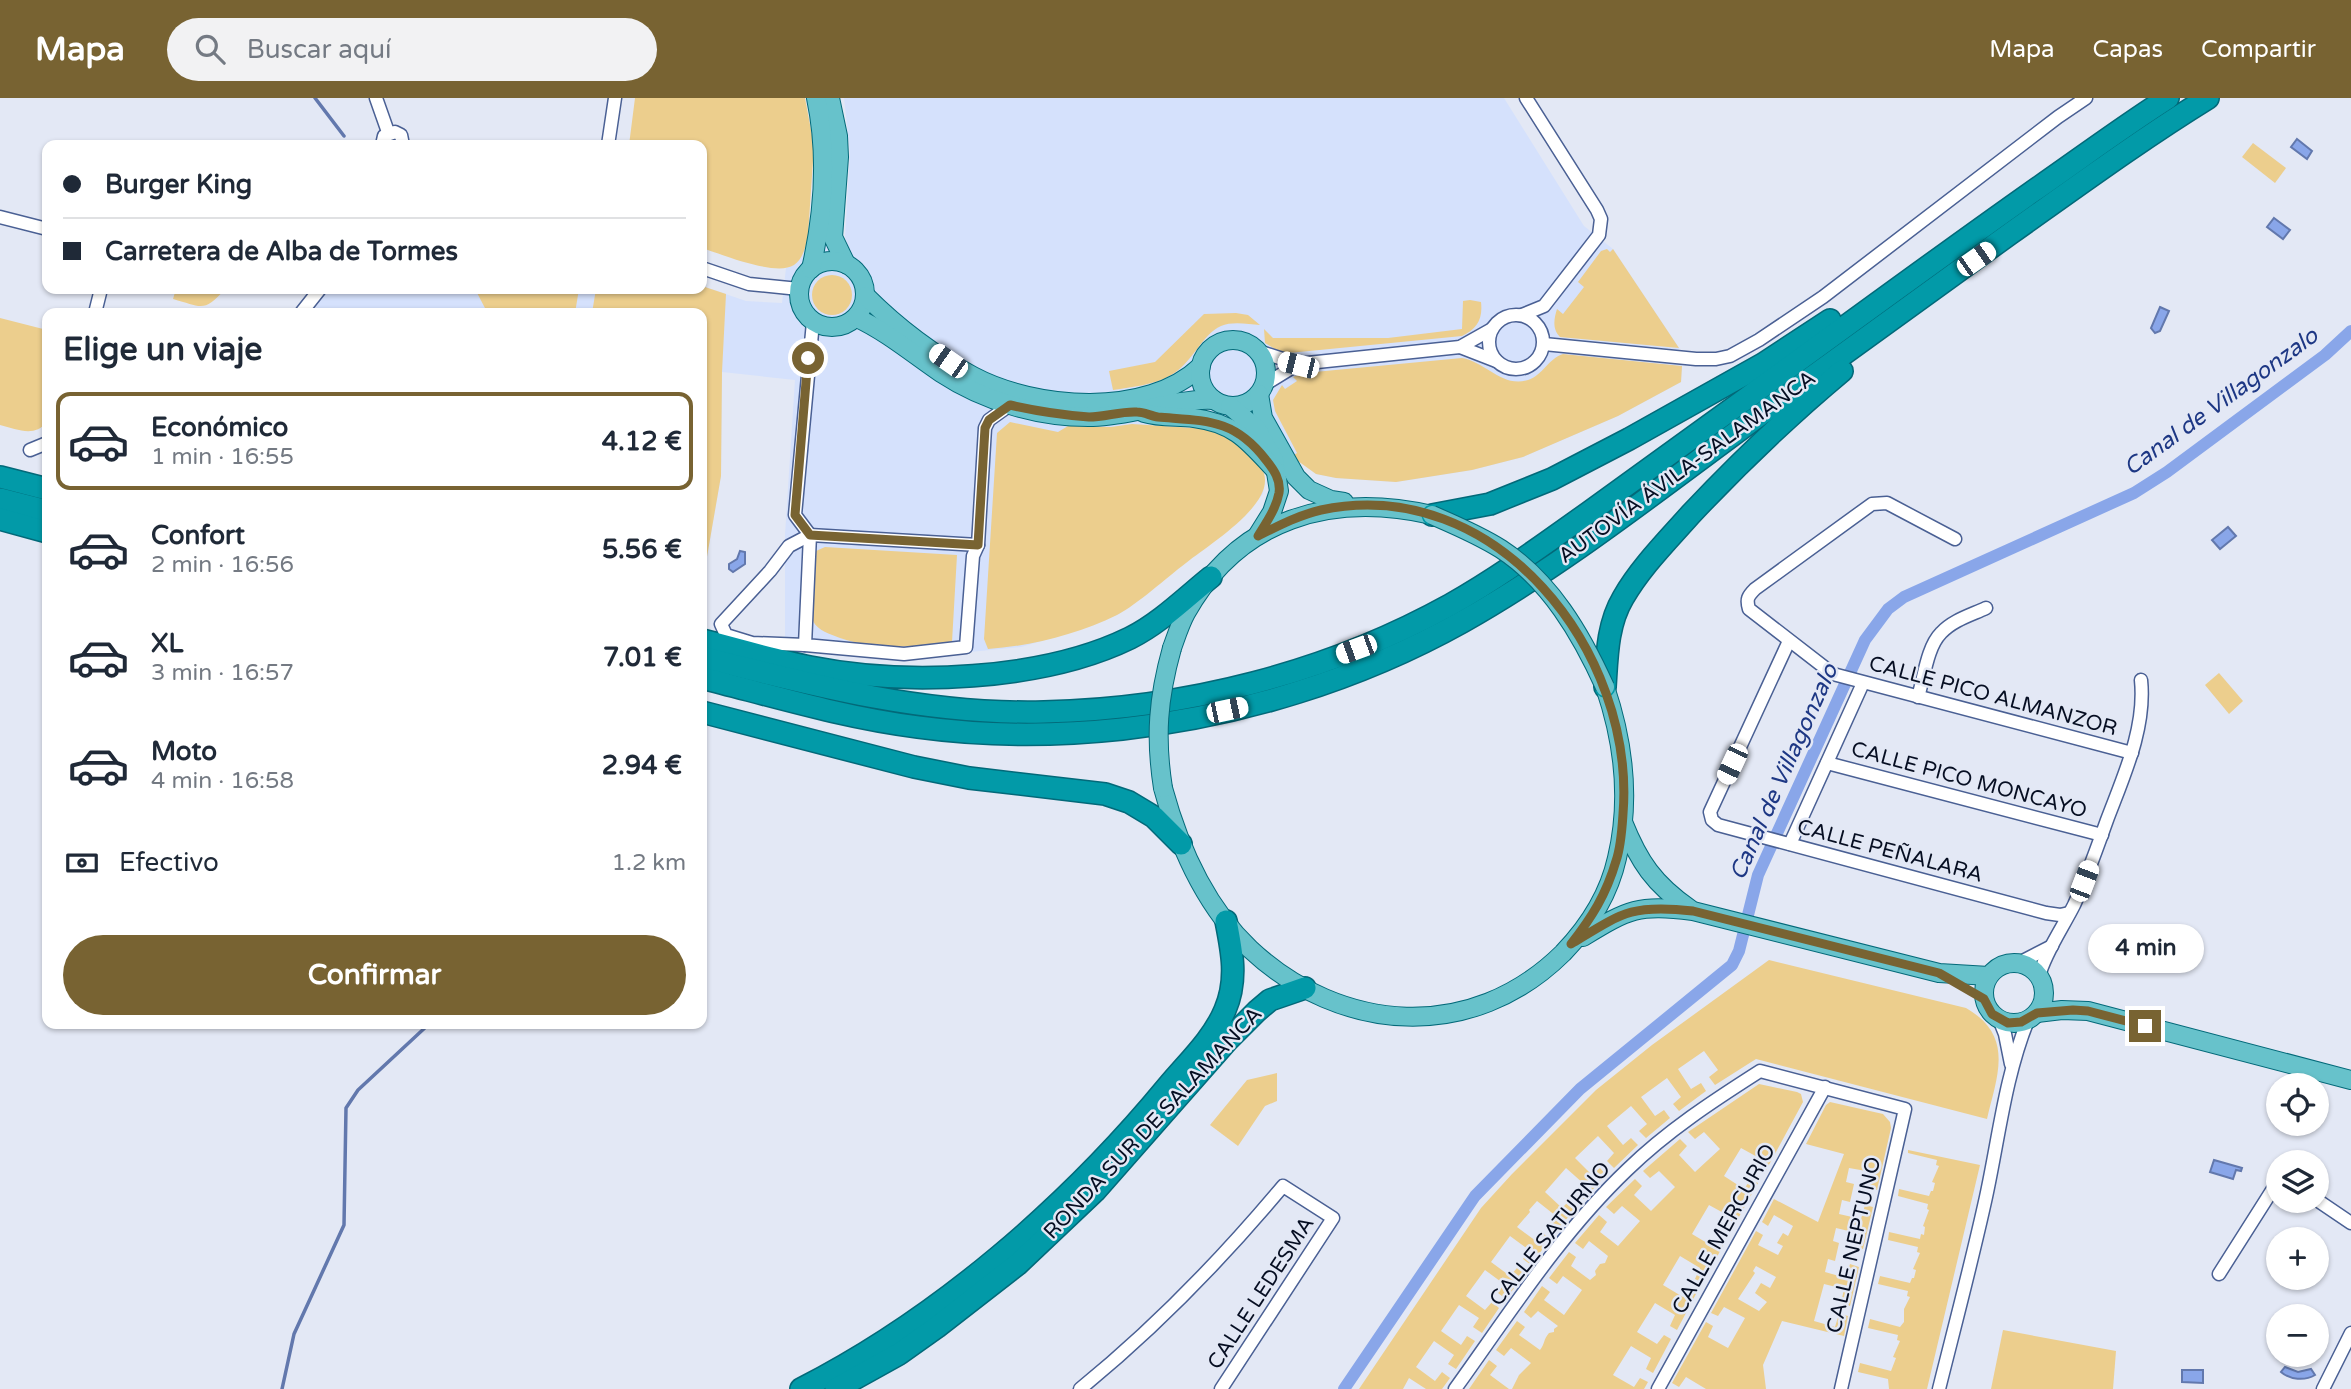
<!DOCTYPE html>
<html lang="es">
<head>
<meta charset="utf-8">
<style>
	body { margin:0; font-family:"Varela Round",sans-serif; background:#f2f2f3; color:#1f2937; height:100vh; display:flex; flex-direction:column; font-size:26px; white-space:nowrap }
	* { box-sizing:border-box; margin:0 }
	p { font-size:23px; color:#747a83 }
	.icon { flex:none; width:38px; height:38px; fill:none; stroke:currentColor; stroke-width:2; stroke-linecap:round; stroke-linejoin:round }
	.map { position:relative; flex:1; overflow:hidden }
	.side { position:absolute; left:42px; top:210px; width:665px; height:721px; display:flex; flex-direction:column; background:#fff; border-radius:14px; box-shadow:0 2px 5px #0004 }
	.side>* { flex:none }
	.hud { position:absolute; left:42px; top:42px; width:665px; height:154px; border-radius:14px; box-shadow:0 2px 5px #0004; display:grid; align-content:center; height:154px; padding:0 21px; background:#fff }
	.buttons { position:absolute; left:2266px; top:975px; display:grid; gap:14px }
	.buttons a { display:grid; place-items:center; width:63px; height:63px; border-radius:50%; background:#fff; box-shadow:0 2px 5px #0004; font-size:35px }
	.end { position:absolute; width:32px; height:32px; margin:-16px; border:9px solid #786332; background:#fff; box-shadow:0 0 0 4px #fff }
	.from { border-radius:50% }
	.bubble { position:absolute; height:49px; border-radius:24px; background:#fff; box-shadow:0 2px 5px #0004; font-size:23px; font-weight:800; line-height:49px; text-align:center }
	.car { position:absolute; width:21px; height:42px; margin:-21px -10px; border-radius:9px; box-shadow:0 0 5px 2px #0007; background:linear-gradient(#fff 24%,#345 0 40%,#fff 0 76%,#345 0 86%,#fff 0) }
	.hud b { display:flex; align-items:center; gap:24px; height:66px; font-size:26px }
	.hud b+b { border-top:2px solid #e0e1e3 }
	.hud i { width:18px; height:18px; background:#1f2937 }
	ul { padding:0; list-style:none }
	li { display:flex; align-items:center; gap:21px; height:98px; margin:0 14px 10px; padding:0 7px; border:4px solid transparent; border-radius:14px }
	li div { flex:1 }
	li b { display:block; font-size:26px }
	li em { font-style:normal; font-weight:800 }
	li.active { border-color:#786332 }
	li>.icon { width:63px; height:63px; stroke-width:1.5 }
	h2 { padding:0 21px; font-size:32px; line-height:84px }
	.pay { display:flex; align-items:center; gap:18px; height:77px; padding:0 21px; font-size:26px }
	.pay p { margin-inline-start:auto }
	.button { display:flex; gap:14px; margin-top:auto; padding:14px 21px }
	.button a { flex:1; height:80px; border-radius:42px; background:#786332; color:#fff; font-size:28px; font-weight:800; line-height:80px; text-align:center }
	header { display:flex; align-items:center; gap:42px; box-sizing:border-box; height:98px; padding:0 35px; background:#786332; color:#fff }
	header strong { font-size:33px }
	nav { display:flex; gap:38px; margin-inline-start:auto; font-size:24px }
	.search { width:490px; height:63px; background:#f2f2f3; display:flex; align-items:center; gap:18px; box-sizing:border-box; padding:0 24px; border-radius:38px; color:#747a83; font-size:26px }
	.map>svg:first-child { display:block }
	.built { fill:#d5e1fc }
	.green { fill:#ecce8d; fill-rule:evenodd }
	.water { fill:#89a6e9; stroke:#6278ad; stroke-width:2 }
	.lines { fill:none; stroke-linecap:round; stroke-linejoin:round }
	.stream { stroke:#6278ad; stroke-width:3.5 }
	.canal { stroke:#89a6e9; stroke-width:12 }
	.street-casing { stroke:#4a6094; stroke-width:15 }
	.primary-casing { stroke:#036979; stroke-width:20 }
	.highway-casing { stroke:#036979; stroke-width:24 }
	.street { stroke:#fff; stroke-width:12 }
	.primary { stroke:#67c2cb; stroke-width:18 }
	.highway { stroke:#029aa8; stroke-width:21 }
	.primary-bridge-casing { stroke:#036979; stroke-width:20; stroke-linecap:butt }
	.primary-bridge { stroke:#67c2cb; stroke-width:18 }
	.route { stroke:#786332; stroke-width:9 }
	.labels { text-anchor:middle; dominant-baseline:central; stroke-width:5; stroke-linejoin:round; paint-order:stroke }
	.street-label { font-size:21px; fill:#060e22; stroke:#e3e8f5 }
	.water-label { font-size:23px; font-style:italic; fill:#1d3784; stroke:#e3e8f5 }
</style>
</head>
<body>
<header>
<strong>Mapa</strong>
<div class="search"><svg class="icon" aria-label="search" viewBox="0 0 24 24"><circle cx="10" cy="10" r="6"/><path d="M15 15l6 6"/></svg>Buscar aquí</div>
<nav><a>Mapa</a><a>Capas</a><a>Compartir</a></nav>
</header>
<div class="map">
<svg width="2351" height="1291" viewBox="0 0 2351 1291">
	<rect width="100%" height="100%" fill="#e3e8f5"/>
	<!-- built -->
	<path class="built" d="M844,0h660l80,128 29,23 66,99 3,18 -1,16 -63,34 -95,41 -51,13 -76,12 -60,-4 -20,-4 -22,-18 -31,13 2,11 -2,14 -23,26 -121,94 -50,19 -48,14 -111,11 -125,-7v-116l10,-155 -73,-8 -1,104 -17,98 -2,-1v-260h-391l18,-24h373v-3l44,15 36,2 4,-35 6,-2 7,-6 6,-12 42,-5 -2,-6 5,-84z"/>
	<!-- green -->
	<g class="green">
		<path d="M635,0h170l9,48 -6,89c-2,11 -5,24 -14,30 -18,12 -73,-11 -92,-17v-103h-73z"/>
		<path d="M2253,45l33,25 -11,15 -33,-26z"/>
		<path d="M1607,151l3,3 3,-3 66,99 -119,-11c-8,-8 -6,-18 -3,-28l6,5 21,-27 -6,-5 23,-31z"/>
		<circle cx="832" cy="197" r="20"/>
		<path d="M702,188l24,8 -4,78 -1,104 -17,98 -2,-1v-260h-110l4,-24h106z"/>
		<path d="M176,191h22l2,3 8,-3h17c-21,24 -23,18 -52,10z"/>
		<path d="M475,191h104l-4,24h-75l-14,-3z"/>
		<path d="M1470,202l11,2c2,17 -4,27 -19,34l-173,17 -9,-1 -15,-9 -1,-14 9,9h115l74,-9 1,-28z"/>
		<path d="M1236,215l12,2 12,10c-12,-1 -28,-4 -39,1 -19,8 -29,38 -50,49 -17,10 -39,12 -58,15l-4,-19 46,-9 49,-48z"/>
		<path d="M0,220l47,12v92c-13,16 -30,7 -47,3z"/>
		<path d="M1563,256l119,12 -1,16 -63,34 -95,41 -51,13 -76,12 -60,-4 -20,-4 -18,-13 -4,-6 3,-2 -22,-42 -2,-11 9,-15 3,4 12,-8 -4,-4 11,-4 158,-15c24,4 40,30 66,22 15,-5 20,-21 35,-26z"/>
		<path d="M1010,324l48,10 10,-6 43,1 21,-3 77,5c17,5 33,14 44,28 6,7 12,13 12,23 1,30 -58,66 -79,83 -20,15 -48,41 -69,52 -39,19 -85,31 -129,34l-4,-10 13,-206z"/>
		<path d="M825,449l132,8 -5,87c-39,5 -74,9 -112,-4 -10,-4 -22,-7 -27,-17 -4,-9 2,-57 3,-70z"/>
		<path d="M2219,575l24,28 -14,13 -24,-29z"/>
		<path d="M1769,862l197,48c49,28 31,68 21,111l-231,-60 -41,26 -6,-8 9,-7 -14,-19 -26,18 13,20 10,-6 5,8 -27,20 -6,-7 8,-7 -14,-19 -26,19 14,19 9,-6 6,8 -24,20 -7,-7 8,-7 -16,-18 -24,20 16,19 8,-7 7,7 -24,23 -7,-7 7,-8 -16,-17 -23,22 17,17 8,-7 6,7 -22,24 -7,-7 7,-8 -18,-16 -21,24 17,16 8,-8 7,7 -20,23 -8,-6 7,-8 -19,-15 -8,9 1,2 -13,15 19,14 7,-8 7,6 -19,26 -8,-6 6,-9 -19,-14 -19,26 19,14 7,-8 8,5 -19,26 -8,-6 6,-9 -19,-14 -19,26 19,14 7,-8 7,6 -17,25 -9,-6 6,-9 -20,-13 -18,26 20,14 6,-9 8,5 -19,28 -8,-5 6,-9 -20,-14 -18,26 19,14 7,-9 8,6 -8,11h-16l-17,-11 -6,11h-44l122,-181 31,-34 84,-84 56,-45z"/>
		<path d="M1277,975v28l-12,5 -27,40 -28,-21 37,-45z"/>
		<path d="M1759,986l38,8 4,2 2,8 -39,72 -8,-4 5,-11 -20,-11 -17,28 20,13 7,-10 7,4 -27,48 -7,-4 5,-11 -20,-11 -17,29 20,12 7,-10 7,4 -23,43 -8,-4 5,-11 -20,-12 -17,29 20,12 7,-9 7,4 -20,38 -7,-4 5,-11 -20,-12 -18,29 20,12 7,-9 7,4 -18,34 -7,-4 5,-11 -20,-12 -18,29 21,12 6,-9 8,4 -4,7h-132l7,-14 12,-12 -20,-15 -7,8 -8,-6 21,-29 8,6 -6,8 21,15c5,-6 3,-10 9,-17l5,-1v-3l4,-3 -20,-15 -7,7 -7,-6 18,-26 8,6 -6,8 20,15 18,-25 -19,-14 -6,8 -8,-6 20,-26 7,5 -5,9 19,14 6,-5 -1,-4 5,-7 5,-1 3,-7 -19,-15 -6,8 -8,-6 24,-28 8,7 -7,10 18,14 22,-25 -18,-15 -8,8 -8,-7 29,-28 7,7 -8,9 17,16 24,-24 -16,-16 -9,7 -7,-7 37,-32 7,7 -8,9 16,17 25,-23 -16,-17 -9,7 -7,-7z"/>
		<path d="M1830,1004l53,12 7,8 1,6 -14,62 -8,-2 3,-16 -23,-4 -3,14 8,2 -4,18 -8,-2 -3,14 22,5 4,-14 8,2 -10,42 -9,-2 3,-14 -21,-5 -3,13 6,2 -4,18 -7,-2 -3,13 21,6 4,-14 9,3 -9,39 -9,-3 3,-14 -20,-5 -10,37 21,6 4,-13 9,2 -4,20 -62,-15 -19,44 3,24h-60l-20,-12 -7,10 -7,-4 34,-61 7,4 -5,11 20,11 17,-30 -21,-11 -6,9 -7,-3 45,-82 7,4 -5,10 20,10 5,-9 -6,-3 6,-10 5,3 5,-10 -19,-11 -6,11 -6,-4 12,-23 44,23 26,-68 -38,-10 20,-39zM1756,1168l20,11 -6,11 -9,-5 -6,10 12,9 -8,9 -21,-12 17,-26 -2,-2z"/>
		<path d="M1908,1052l72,15 -53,224h-38l-1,-10 -30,-7 2,-9 31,8 5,-13 -3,-1 7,-16 -3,-1 1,-5 -30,-7 2,-9 30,8 4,-5v-13l6,-12 -3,-1 1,-5 -30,-7 2,-8 30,7 2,-5h2l2,-8 -3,-1 7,-16 -3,-1 1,-5 -30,-7 1,-8 31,7 1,-5 3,1 1,-8 -2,-1 6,-16 -2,-1 1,-5 -30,-8 1,-7 30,7 2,-5h2l2,-8 -3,-1 7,-16 -3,-1 1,-5 -29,-7z"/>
		<path d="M2003,1232l113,21 -3,38h-122z"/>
		<path d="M1489,1262l8,6 -7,9 19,14h-40z"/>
	</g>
	<!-- water -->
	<g class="water">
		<path d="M2297,41l15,12 -5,8 -16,-12z"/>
		<path d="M2274,120l16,12 -7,9 -16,-12z"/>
		<path d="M2160,209l9,4 -9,20 -5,2 -4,-5z"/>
		<path d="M2228,429l8,9 -16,13 -8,-9z"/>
		<path d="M740,453l5,1v12l-12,8 -4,-3v-5l8,-5z"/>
		<path d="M2214,1062l28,8 -1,3 -5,-1 -3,9 -23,-7z"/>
		<path d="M2285,1269l13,5 13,-3 4,6c-10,6 -25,5 -34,-3z"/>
		<path d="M2182,1272h21v13l-21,-1z"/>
	</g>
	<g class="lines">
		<!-- stream -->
		<g class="stream">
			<path d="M315,0l29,38"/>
			<path d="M282,1291l12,-55 50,-109 2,-117 12,-18 71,-66"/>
		</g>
		<!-- canal -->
		<path class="canal" d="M1344,1291l131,-193 105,-107 152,-124 7,-14 19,-76 107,-235 23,-31 16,-12 230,-104 33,-21 158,-117 26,-24"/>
		<defs>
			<g id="street">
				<path d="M376,0l12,34"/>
				<path d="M382,47l2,-9 11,-4 6,3 2,10"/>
				<path d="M608,47l7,-47"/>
				<path d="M0,119l47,12"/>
				<path d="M702,170l47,16 50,5"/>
				<path d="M95,215l6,-24"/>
				<path d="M301,215l19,-24"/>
				<circle cx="1516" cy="244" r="27"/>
				<path d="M1522,217l22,-9 55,-71 2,-16 -4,-9 -71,-112"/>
				<path d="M813,224l-18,193 15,20 -5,110 99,9 62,-7 7,-91 5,-11 7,-117 4,-8 21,-15"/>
				<path d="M1544,246l152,15h20l14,-3 29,-16 64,-43 235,-180 28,-19"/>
				<path d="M1460,249l36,14"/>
				<path d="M1258,253l40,13"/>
				<path d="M1264,287l34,-21 162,-17 32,-18"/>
				<path d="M30,352l17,-7"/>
				<path d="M1955,441l-68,-36 -15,1 -117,85c-7,7 -9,10 -6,20l84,65 299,79"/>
				<path d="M1789,543l-79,171 2,8 6,5 328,88 14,2 9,-2"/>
				<path d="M805,547l-53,-2 -26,-8 -5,-11 49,-53 19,-25 21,-11 168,10"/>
				<path d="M1918,599c6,-19 9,-50 23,-64 12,-13 30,-18 45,-25"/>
				<path d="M1827,665l275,72"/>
				<path d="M1790,746l73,-161"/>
				<path d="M2019,865l33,-17"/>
				<path d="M2039,878c6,-23 24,-49 35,-71 13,-28 23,-57 33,-85 17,-45 39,-92 34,-140"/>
				<path d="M1999,921l6,15 6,30"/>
				<path d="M2317,1102l34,23"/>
				<path d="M2219,1176l59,-93"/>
				<path d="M1080,1291c75,-61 141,-129 203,-203l50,32 -112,171"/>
				<path d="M1455,1291c54,-75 105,-155 172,-219 40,-39 86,-69 133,-99l145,38 -64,280"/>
				<path d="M1658,1291l167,-302"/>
				<path d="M1939,1291c16,-64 33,-128 47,-192 13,-60 19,-120 42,-177"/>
				<path d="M2323,1291l28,-56"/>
			</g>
			<g id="primary">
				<path d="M830,0l8,38 1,21 -6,80 13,27"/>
				<circle cx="832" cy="196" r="33"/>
				<path d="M811,171c13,-57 17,-114 5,-171"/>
				<path d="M866,198c31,31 68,59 107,80 62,33 174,42 228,-10"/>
				<path d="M857,220c30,14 56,36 84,55 44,29 100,45 152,44 41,-1 80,-19 121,-17"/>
				<circle cx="1233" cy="275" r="33"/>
				<path d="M1259,296l4,24 33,59 13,13 22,10 13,2"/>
				<path d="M1230,308l27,23 17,31 5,31 -7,21 -15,24"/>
				<path d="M1144,315c16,5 33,3 50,5 41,5 55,24 81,52"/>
				<path d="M1172,550c4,-11 8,-24 14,-35 53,-95 145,-121 246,-98"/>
				<path d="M1163,690c16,59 42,118 87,161 91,85 222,94 313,4 25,-26 46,-59 54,-95 14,-59 7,-115 -12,-171"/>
				<path d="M1623,724c16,40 31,62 67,87"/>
				<path d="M1583,839c46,-28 55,-33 110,-26l246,62 50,3"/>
				<circle cx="2014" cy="895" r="30"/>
				<path d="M2037,915l25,-3 26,1 263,69"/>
			</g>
			<g id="highway">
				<path d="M0,379l47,12"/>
				<path d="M0,401l47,12"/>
				<path d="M1432,417l58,-11 62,-25 77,-40 134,-75 67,-44"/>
				<path d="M0,421l47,13"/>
				<path d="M702,542c36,9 72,20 108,27 96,19 232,14 320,-29 30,-15 55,-40 81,-61"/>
				<path d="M702,559c113,29 224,58 342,55 141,-3 283,-39 406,-107 48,-27 93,-60 138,-92 47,-34 94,-68 141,-102 101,-73 201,-147 303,-219 45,-31 89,-64 136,-94"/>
				<path d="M702,580c71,18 143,40 216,49 66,9 138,9 204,2 118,-13 236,-49 340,-107 101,-57 193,-130 287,-199 87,-64 175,-127 262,-190 65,-46 129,-93 197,-135"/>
				<path d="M1605,589c2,-30 2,-62 18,-89 17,-30 44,-57 67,-83 48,-51 98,-99 152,-144"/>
				<path d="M702,614l212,55 55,11 136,16 24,8 25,15 27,27"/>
				<path d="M801,1291c139,-71 268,-183 367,-303 20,-24 45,-47 57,-76 13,-30 7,-59 1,-89"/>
				<path d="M836,1291l63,-35 38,-27 81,-63 77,-73 132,-150 30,-30 13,-11 35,-12"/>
			</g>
		</defs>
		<!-- street casing -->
		<use href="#street" class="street-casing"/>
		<!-- primary casing -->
		<use href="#primary" class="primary-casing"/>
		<!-- highway casing -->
		<use href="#highway" class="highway-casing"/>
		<!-- street -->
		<use href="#street" class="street"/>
		<!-- primary -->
		<use href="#primary" class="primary"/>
		<!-- highway -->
		<use href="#highway" class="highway"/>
		<defs>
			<g id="primary-bridge">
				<path d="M1432,417c23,10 47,20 69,34 49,32 80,85 104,138"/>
				<path d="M1163,690c-8,-51 -5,-90 9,-140"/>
			</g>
		</defs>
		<!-- primary-bridge casing -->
		<use href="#primary-bridge" class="primary-bridge-casing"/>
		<!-- primary-bridge -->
		<use href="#primary-bridge" class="primary-bridge"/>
	</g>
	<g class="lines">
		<!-- route -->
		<path class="route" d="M808,260l-13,157 15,20 168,10 7,-117 4,-8 21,-15c26,6 53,10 79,12 16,0 32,-6 48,-5 7,0 14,4 21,5 47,4 76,1 108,43 8,10 15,20 13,33 -3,16 -13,30 -21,43 20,-10 41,-21 63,-26 175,-37 315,142 302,304 -1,15 -2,33 -7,47 -10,34 -24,56 -45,83 51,-31 60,-40 122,-33l246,62 45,26 8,15 16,9 13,-1 16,-9 36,-3 15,1 57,15"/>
	</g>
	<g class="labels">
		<!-- street labels -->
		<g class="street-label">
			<text transform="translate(1687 369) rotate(-36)">AUTOVÍA ÁVILA-SALAMANCA</text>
			<text transform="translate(1993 598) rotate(15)">CALLE PICO ALMANZOR</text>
			<text transform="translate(1969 682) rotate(15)">CALLE PICO MONCAYO</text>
			<text transform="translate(1890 753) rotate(15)">CALLE PEÑALARA</text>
			<text transform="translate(1153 1025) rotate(-47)">RONDA SUR DE SALAMANCA</text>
			<text transform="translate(1724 1131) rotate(-61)">CALLE MERCURIO</text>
			<text transform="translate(1550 1136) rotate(-51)">CALLE SATURNO</text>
			<text transform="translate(1854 1147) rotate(-77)">CALLE NEPTUNO</text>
			<text transform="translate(1261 1195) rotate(-57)">CALLE LEDESMA</text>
		</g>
		<!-- water labels -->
		<g class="water-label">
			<text transform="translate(2221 304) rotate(-36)">Canal de Villagonzalo</text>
			<text transform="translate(1784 674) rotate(-66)">Canal de Villagonzalo</text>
		</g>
	</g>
</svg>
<div class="buttons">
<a><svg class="icon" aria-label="locate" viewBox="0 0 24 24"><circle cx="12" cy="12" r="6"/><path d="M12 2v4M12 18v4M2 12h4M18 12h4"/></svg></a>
<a><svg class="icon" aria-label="layers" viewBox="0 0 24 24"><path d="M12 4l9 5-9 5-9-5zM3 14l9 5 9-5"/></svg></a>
<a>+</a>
<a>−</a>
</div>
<i class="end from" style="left:808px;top:260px"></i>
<i class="end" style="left:2145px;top:928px"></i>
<div class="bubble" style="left:2088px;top:826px;width:116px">4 min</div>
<i class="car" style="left:1976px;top:161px;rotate:55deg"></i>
<i class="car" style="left:948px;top:263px;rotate:305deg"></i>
<i class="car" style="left:1298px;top:267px;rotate:284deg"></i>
<i class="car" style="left:1356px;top:551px;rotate:250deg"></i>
<i class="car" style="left:1227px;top:612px;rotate:78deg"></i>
<i class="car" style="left:1732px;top:666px;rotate:205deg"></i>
<i class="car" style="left:2084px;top:783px;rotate:21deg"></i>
<div class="hud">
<b><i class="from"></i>Burger King</b>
<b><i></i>Carretera de Alba de Tormes</b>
</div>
<section class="side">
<h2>Elige un viaje</h2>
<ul>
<li class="active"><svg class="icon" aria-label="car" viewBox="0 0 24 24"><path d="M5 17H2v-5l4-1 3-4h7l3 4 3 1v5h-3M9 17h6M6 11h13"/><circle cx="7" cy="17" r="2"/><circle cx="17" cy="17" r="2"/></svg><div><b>Económico</b><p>1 min · 16:55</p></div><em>4.12 €</em></li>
<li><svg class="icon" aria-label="car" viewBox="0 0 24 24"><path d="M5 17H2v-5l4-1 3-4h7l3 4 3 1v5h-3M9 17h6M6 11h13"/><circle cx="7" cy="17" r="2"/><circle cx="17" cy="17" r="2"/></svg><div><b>Confort</b><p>2 min · 16:56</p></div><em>5.56 €</em></li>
<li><svg class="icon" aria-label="car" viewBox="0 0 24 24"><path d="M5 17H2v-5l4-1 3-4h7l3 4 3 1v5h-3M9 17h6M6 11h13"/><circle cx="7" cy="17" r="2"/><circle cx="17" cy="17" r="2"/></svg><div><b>XL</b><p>3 min · 16:57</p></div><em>7.01 €</em></li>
<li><svg class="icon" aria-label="car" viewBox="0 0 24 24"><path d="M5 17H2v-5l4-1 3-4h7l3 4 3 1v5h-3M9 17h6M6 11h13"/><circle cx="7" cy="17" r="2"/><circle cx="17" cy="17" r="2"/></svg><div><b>Moto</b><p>4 min · 16:58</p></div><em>2.94 €</em></li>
</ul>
<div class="pay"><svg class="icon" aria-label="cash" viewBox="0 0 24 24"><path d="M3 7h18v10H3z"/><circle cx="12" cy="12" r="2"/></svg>Efectivo<p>1.2 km</p></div>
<div class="button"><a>Confirmar</a></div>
</section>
</div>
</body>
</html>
